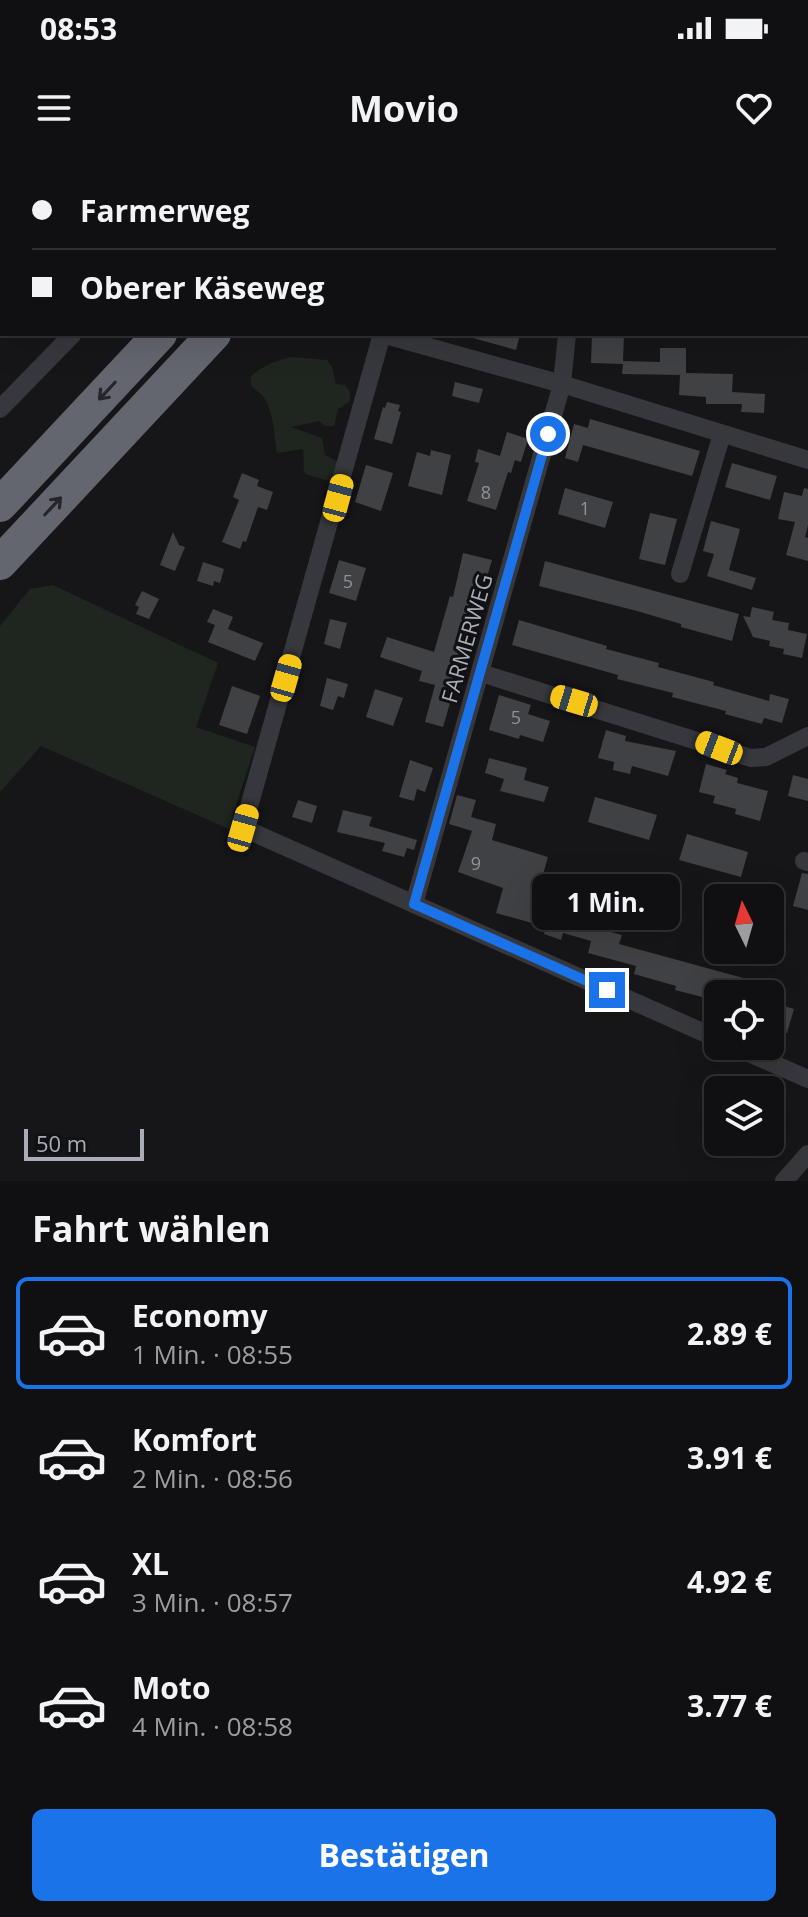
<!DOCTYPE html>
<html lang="de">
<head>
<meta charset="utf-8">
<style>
	body { margin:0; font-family:"Open Sans",sans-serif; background:#19191b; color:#f1f3f6; height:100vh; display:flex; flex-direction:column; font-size:30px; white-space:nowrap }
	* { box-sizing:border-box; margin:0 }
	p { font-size:26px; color:#9c9d9f }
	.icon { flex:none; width:44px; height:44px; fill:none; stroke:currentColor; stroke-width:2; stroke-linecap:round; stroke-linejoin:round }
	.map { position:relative; height:1021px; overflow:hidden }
	.details { display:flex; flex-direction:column; background:#101012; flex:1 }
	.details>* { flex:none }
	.top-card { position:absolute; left:0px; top:0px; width:808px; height:176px; box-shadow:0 8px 32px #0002,0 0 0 2px #303032; display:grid; align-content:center; height:176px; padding:0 32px; background:#101012 }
	.needle { width:52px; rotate:355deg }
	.tools { position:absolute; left:704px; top:724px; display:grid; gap:16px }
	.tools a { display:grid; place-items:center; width:80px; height:80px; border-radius:12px; background:#101012; box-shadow:0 8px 32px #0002,0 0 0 2px #303032; font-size:40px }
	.scale { position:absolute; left:24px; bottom:20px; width:120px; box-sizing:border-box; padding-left:8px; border:4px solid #a8adb8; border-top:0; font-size:22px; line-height:28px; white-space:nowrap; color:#a8adb8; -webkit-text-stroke:6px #111113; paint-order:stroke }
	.end { position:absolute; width:36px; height:36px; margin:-18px; border:10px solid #1a73e8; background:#fff; box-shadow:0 0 0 4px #fff }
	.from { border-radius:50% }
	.bubble { position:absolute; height:56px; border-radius:12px; background:#101012; box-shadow:0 8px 32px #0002,0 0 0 2px #303032; font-size:26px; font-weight:700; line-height:56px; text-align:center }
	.car { position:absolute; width:24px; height:48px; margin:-24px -12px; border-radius:10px; box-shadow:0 0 6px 2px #0007; background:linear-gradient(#f5c518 24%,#345 0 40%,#f5c518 0 76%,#345 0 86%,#f5c518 0) }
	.top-card b { display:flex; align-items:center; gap:28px; height:76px; font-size:30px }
	.top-card b+b { border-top:2px solid #303032 }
	.top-card i { width:20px; height:20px; background:#f1f3f6 }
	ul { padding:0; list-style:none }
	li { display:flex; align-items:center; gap:24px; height:112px; margin:0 16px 12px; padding:0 16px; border:4px solid transparent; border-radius:12px }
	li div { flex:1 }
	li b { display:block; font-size:30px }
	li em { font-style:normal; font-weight:700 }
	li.active { border-color:#1a73e8 }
	li>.icon { width:72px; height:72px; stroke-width:1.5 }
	h2 { padding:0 32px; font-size:36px; line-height:96px }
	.cta { display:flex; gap:16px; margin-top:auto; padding:16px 32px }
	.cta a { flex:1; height:92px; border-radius:12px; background:#1a73e8; color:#fff; font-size:32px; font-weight:700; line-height:92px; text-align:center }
	.status { display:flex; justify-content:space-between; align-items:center; height:56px; padding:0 40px; background:#101012; direction:ltr }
	.status svg { height:22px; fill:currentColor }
	header { display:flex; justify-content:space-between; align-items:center; height:104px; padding:0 32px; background:#101012; font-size:36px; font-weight:700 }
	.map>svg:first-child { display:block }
	.green { fill:#1e261f }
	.building { fill:#404145 }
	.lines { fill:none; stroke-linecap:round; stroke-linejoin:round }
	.minor { stroke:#37383d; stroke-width:18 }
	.motorway { stroke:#63666e; stroke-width:34 }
	.oneway { stroke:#26262a }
	.route { stroke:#1a73e8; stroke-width:10 }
	.labels { text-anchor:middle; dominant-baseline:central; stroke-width:6; stroke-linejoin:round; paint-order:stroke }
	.number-label { font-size:18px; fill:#8e929b }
	.street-label { font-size:22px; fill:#a8adb8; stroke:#111113 }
</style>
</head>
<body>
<div class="status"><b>08:53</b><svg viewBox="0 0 49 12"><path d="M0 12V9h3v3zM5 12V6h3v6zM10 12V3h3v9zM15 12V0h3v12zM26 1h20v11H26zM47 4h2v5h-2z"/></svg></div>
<header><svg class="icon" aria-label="menu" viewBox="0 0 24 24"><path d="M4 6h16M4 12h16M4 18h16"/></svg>Movio<svg class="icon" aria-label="heart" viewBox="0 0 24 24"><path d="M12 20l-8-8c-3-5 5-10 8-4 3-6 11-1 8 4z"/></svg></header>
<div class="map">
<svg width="808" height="1021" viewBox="0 0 808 1021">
	<rect width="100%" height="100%" fill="#161618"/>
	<!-- green -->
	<g class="green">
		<path d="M292,197l35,3 5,7 4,17 9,1 5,7v9l-12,8 -4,17h-9l-6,-5 -28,6 31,11 3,17 13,7 -6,20 -27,-8c-3,-9 0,-16 -2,-25l-26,4c-3,-17 -3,-45 -16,-59 -3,-3 -7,-5 -10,-9v-9c11,-10 26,-16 41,-19z"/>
		<path d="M53,425l165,78 -22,64 59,20 -21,64 -3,19 -190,-84 -41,46v-166l30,-37z"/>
	</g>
	<!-- building -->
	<g class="building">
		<path d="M474,174h46l-4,16 -43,-12z"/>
		<path d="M592,174h32l-1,27 37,1v-14h26v25l47,1 -1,18 33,2 -1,19 -23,-1 1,-8h-36v-7l-27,-2 1,-20 -58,-1 1,-10 -32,-1z"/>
		<path d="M455,222l28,7 -4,14 -27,-7z"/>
		<path d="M387,242l13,3 -2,6 3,1 -9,32 -18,-5 9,-32 2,1z"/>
		<path d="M590,259l110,32 -8,25 -109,-31 -5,17 -13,-4 9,-34 14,4z"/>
		<path d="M507,272l21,7 -7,23 -6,-2 -4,13 -3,-1 -12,38 -29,-9 12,-38 -4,-1 3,-13 22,7z"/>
		<path d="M431,290l20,5 -9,40 -34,-9 9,-34 13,4z"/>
		<path d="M732,303l45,13 -7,24 -45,-13z"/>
		<path d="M366,305l27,8 -12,38 -26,-9z"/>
		<path d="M242,313l17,7 -2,6 16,6 -6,18 -9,-3 -12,35 -3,-1 -3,8 -18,-7 17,-42 -6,-3z"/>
		<path d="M565,328l48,14 -8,26 -47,-14z"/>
		<path d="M804,328l4,1v36l-3,12 3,1v23l-22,-6 9,-33 -17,-3 6,-27 18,4z"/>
		<path d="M650,353l27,6 -12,46 -26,-6z"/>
		<path d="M711,361l29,8 -11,41 27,8 -4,12 -45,-14 7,-22 -11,-3z"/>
		<path d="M173,372l6,13 6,2 -10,24 -15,-6z"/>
		<path d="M463,393l29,7 -49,167 -18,-5 10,-37 -16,-4 3,-10 -42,-14 7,-20 47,15 16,-56 3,1z"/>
		<path d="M339,400l27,8 -10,33 -27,-8z"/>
		<path d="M545,401l194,53 -7,27 -51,-14v-3l-44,-13 -98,-25z"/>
		<path d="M203,402l21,7 -4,14 -6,-2 -1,5 -16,-5z"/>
		<path d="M142,431l17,8 -10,20 -13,-5 3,-7 -4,-2z"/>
		<path d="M752,447l22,5 -2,8 17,3 -1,7 19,4 -5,24 -19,-4 1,-5 -15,-3 1,-5 -17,-4 -10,-21 7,1z"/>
		<path d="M213,449l20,8 -5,12 35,14 -8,18 -47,-19 7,-17 -8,-3z"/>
		<path d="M330,459l17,4 -7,26 -16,-5z"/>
		<path d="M519,460l88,26 -1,3 53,14 -1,4 56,15 -1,3 56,16 1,-7 19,5 -7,24 -18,-5 -2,6 -37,-10 1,-3 -54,-14 1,-4 -56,-14 1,-4 -106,-30z"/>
		<path d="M327,518l21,6 -4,14 -6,-2 -5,14 -13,-4z"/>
		<path d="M232,526l28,10 -13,38 -28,-9z"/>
		<path d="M375,529l28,9 -10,28 -27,-9z"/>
		<path d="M499,535l32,10 -3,9 22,7 -7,21 -23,-7 -1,4 -30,-9z"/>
		<path d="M606,570l20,6 -1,5 51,10 -8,25 -36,-10 -2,8 -17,-4 1,-8 -16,-4z"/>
		<path d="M489,598l38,10 -3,12 25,7 -5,15 -44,-11 4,-12 -19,-6z"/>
		<path d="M410,600l23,8 -8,24 -8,-3 -3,12 -15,-4z"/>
		<path d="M706,604l21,6 -2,4 13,4 -1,5 31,8 -8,30 -25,-7 1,-5 -23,-6 2,-7 -16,-4z"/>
		<path d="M793,615l15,4v22l-20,-5z"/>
		<path d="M457,635l19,5 -5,17 25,7 -4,16 56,17 -14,48 51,15 -2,5 39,10 -3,9 128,35 -4,15h-36l-1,4 -31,-8 1,-4 -42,-12 2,-8 -48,-13 3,-12 -28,-8 -2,7 -17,-6 2,-7 -50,-14 7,-25 -45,-16 14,-41 -23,-7z"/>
		<path d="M595,637l62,18 -8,25 -61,-18z"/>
		<path d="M298,640l19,6 -5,17 -20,-6z"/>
		<path d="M343,650l29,7 -3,9 48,14 -3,10 -7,-2 -3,9 -22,-6 3,-8 -48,-11z"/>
		<path d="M687,674l61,18 -7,25 -62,-17z"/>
		<path d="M802,713l6,1v36l-15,-4z"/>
		<path d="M770,842l24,7 -7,24 -17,-5z"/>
	</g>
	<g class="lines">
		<!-- minor -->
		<g class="minor">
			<path d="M220,2l1,-2"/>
			<path d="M574,2v-2"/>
			<path d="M0,61l2,1"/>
			<path d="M382,174l-139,494 475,211"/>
			<path d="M382,174l180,50 246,76"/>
			<path d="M0,249l73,-75"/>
			<path d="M680,414l42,-140"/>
			<path d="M481,513l270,85 15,-1 42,-21"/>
			<path d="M804,701l4,1"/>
			<path d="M414,744l148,-520 5,-50"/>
			<path d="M733,886l75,33"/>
			<path d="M784,1021l24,-27"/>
		</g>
		<!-- motorway -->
		<g class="motorway">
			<path d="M321,2l2,-2"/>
			<path d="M374,2l2,-2"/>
			<path d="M0,345l160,-171"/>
			<path d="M0,403l214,-229"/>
		</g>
	</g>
	<!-- one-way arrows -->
	<defs><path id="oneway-shaft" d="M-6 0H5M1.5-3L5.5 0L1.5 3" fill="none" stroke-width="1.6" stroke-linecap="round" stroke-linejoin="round" transform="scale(2)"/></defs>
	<g class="oneway">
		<use href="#oneway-shaft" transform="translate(107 231) rotate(133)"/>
		<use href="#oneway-shaft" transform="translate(53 346) rotate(-47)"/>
	</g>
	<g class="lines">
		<!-- route -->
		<path class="route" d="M548,274l-134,470 193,86"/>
	</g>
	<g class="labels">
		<!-- number labels -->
		<g class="number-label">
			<text x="486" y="332">8</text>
			<text x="585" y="348">1</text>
			<text x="348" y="421">5</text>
			<text x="516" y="557">5</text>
			<text x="476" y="703">9</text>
		</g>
		<!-- street labels -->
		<g class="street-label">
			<text transform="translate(466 478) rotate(-74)">FARMERWEG</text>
		</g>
	</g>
</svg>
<div class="tools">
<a><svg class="needle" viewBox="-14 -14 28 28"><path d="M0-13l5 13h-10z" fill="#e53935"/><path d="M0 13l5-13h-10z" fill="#9c9d9f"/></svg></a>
<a><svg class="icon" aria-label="locate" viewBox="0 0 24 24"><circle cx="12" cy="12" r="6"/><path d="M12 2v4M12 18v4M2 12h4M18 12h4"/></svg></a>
<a><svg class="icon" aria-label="layers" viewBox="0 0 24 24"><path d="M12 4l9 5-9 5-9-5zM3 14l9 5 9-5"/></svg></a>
</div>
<div class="scale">50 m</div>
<i class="end from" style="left:548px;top:274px"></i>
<i class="end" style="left:607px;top:830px"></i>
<div class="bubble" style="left:532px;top:714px;width:148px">1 Min.</div>
<i class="car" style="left:338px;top:338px;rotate:15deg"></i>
<i class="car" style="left:286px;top:518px;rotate:16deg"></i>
<i class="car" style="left:574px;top:541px;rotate:287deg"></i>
<i class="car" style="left:719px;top:588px;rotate:291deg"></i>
<i class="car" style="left:243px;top:668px;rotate:16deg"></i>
<div class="top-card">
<b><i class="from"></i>Farmerweg</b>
<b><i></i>Oberer Käseweg</b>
</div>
</div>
<section class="details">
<h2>Fahrt wählen</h2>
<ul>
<li class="active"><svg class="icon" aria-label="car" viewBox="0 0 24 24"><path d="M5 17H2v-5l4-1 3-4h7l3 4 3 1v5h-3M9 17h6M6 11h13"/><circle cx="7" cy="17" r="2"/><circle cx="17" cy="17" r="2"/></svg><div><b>Economy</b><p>1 Min. · 08:55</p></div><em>2.89 €</em></li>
<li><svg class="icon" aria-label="car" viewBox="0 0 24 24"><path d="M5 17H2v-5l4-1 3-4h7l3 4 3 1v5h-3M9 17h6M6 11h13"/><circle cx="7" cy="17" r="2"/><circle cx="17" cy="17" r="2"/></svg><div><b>Komfort</b><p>2 Min. · 08:56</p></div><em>3.91 €</em></li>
<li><svg class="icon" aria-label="car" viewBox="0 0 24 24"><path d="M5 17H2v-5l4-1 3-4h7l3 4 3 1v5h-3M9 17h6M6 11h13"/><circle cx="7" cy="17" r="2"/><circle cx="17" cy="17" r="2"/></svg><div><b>XL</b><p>3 Min. · 08:57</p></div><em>4.92 €</em></li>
<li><svg class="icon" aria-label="car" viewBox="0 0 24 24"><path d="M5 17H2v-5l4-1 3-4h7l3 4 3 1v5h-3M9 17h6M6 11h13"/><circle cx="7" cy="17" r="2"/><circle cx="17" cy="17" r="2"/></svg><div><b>Moto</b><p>4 Min. · 08:58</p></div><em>3.77 €</em></li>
</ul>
<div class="cta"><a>Bestätigen</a></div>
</section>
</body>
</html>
